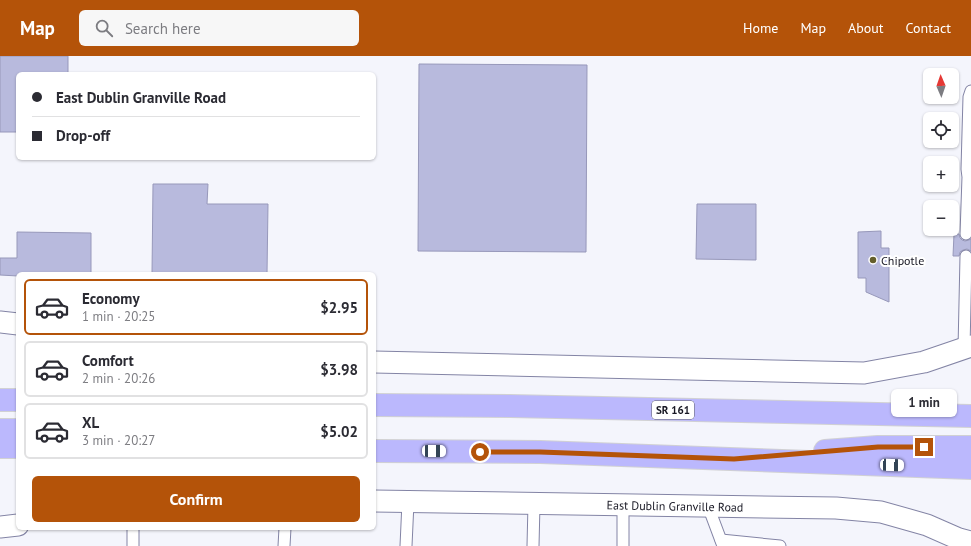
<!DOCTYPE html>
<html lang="en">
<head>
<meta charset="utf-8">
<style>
	body { margin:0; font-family:"PT Sans",sans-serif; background:#f7f7f7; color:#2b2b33; height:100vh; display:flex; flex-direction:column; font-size:15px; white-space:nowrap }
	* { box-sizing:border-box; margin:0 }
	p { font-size:13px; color:#7c7c81 }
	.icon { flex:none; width:22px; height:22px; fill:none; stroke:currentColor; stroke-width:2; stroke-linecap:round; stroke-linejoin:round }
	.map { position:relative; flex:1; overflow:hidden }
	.details { position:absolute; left:16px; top:216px; width:360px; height:258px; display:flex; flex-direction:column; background:#fff; border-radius:6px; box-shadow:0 1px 3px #0004 }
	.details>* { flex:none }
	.top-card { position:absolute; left:16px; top:16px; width:360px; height:88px; border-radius:6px; box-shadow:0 1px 3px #0004; display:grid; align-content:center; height:88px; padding:0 16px; background:#fff }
	.needle { width:26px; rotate:358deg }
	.tools { position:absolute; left:923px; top:12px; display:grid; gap:8px }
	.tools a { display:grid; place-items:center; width:36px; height:36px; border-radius:6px; background:#fff; box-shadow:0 1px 3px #0004; font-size:20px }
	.end { position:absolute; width:18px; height:18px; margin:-9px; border:5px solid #b45309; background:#fff; box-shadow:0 0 0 2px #fff }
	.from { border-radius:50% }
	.bubble { position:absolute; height:28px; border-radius:6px; background:#fff; box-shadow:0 1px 3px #0004; font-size:13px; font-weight:700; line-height:28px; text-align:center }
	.car { position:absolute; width:12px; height:24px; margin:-12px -6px; border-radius:5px; box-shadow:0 0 3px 1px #0007; background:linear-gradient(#fff 24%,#345 0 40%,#fff 0 76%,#345 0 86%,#fff 0) }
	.top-card b { display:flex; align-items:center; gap:14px; height:38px; font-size:15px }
	.top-card b+b { border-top:1px solid #e1e1e2 }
	.top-card i { width:10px; height:10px; background:#2b2b33 }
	ul { padding:7px 0 0; list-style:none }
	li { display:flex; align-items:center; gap:12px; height:56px; margin:0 8px 6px; padding:0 8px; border:2px solid #e1e1e2; border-radius:6px }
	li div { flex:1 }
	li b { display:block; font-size:15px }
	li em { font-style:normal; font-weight:700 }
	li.selected { border-color:#b45309 }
	li>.icon { width:36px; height:36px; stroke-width:1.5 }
	.primary-button { display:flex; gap:8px; margin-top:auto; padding:8px 16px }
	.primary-button a { flex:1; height:46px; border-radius:6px; background:#b45309; color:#fff; font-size:16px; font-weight:700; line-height:46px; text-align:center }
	header { display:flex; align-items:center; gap:24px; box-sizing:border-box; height:56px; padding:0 20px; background:#b45309; color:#fff }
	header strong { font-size:19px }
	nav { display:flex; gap:22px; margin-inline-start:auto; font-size:14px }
	.search { width:280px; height:36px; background:#f7f7f7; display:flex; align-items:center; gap:10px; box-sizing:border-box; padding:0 14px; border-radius:6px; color:#7c7c81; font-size:15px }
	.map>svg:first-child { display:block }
	.building { fill:#b8badd; stroke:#9798ba }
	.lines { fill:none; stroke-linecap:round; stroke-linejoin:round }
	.service-casing { stroke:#8384a5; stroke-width:13 }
	.minor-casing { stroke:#8384a5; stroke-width:23 }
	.primary-casing { stroke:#d1d1d3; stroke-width:24 }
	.service { stroke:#fff; stroke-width:11 }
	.minor { stroke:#fff; stroke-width:21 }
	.primary { stroke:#bbb8fd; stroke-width:22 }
	.route { stroke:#b45309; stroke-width:5 }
	.poi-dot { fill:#645e2b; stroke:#fff; stroke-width:1.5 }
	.labels { text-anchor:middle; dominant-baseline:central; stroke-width:4; stroke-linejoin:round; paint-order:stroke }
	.shield { fill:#fff; stroke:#5d5d65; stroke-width:1 }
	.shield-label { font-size:11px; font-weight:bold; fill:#171723 }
	.poi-label { font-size:12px; fill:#171723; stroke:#fff; text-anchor:start }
	.street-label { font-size:12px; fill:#171723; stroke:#fff }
</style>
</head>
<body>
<header>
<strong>Map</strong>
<div class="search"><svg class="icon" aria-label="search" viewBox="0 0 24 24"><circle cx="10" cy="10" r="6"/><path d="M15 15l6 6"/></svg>Search here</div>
<nav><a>Home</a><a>Map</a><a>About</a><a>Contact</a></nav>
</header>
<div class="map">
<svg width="971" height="490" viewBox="0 0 971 490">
	<rect width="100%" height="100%" fill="#f4f5fc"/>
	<!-- building -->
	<g class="building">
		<path d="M0,0h68v18h-50v58h-18z"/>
		<path d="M419,8l168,1 -1,187 -168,-1z"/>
		<path d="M153,128h55l-1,20h61l-1,70h-115z"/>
		<path d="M697,148h59v56l-60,-1z"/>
		<path d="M881,175v17h8v54l-23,-10v-14h-8v-46z"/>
		<path d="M17,176l74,1v41h-73v2l-18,-1v-17h17z"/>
		<path d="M954,178h5l1,4 2,2 3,1 4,-1 2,-1v12l-4,-2 -4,1 -3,2 -1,4h-6z"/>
	</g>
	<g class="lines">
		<defs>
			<g id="service">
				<path d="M966,178l2,-57 -1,-8 2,-72 2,-6"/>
				<path d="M964,293l2,-93"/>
				<path d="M708,450l15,40"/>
				<path d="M721,484l59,6"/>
				<path d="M133,490v-18"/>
				<path d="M284,490l1,-18"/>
				<path d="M406,490l2,-44"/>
				<path d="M533,490l1,-42"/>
				<path d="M623,490v-41"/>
			</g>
			<g id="minor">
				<path d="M0,266l18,2"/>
				<path d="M374,306l490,11 60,-11 47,-16"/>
				<path d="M374,445l462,7 45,4 46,13 32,14 12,3"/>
				<path d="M0,471l18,-2"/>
			</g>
			<g id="primary">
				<path d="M0,344h18"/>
				<path d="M374,349l136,1 461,10"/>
				<path d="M0,374h18"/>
				<path d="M0,391h18"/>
				<path d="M374,395l166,1 431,16"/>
				<path d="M825,395l53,-4h93"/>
			</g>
		</defs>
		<!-- service casing -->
		<use href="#service" class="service-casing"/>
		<!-- minor casing -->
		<use href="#minor" class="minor-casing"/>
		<!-- primary casing -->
		<use href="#primary" class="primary-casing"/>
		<!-- service -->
		<use href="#service" class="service"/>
		<!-- minor -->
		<use href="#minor" class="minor"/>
		<!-- primary -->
		<use href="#primary" class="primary"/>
	</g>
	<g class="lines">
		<!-- route -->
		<path class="route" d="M480,396h60l194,7 144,-12h46"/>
	</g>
	<!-- markers -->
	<circle class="poi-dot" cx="873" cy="204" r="4"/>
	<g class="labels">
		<!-- shield labels -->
		<rect class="shield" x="652" y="345" width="42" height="18" rx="3"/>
		<g class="shield-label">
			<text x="673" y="354">SR 161</text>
		</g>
		<!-- poi labels -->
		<g class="poi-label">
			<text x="881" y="204">Chipotle</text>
		</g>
		<!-- street labels -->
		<g class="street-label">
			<text transform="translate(675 450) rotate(1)">East Dublin Granville Road</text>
		</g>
	</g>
</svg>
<div class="tools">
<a><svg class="needle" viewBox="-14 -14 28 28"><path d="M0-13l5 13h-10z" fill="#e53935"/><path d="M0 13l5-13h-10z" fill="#7c7c81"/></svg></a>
<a><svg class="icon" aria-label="locate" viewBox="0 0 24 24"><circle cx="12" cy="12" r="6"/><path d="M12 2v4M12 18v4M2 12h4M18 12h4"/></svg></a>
<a>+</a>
<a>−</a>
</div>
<i class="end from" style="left:480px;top:396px"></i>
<i class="end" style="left:924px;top:391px"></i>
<div class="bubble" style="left:891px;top:333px;width:66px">1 min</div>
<i class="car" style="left:434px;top:395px;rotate:91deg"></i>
<i class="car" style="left:892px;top:409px;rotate:92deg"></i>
<div class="top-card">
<b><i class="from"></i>East Dublin Granville Road</b>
<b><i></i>Drop-off</b>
</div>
<section class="details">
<ul>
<li class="selected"><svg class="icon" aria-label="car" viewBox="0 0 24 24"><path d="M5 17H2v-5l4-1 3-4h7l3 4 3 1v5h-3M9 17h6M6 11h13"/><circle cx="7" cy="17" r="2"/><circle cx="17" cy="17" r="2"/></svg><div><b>Economy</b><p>1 min · 20:25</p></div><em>$2.95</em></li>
<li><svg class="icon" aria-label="car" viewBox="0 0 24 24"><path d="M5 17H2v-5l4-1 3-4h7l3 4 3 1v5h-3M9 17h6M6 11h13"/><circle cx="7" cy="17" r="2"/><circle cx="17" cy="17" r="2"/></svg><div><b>Comfort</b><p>2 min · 20:26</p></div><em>$3.98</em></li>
<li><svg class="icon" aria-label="car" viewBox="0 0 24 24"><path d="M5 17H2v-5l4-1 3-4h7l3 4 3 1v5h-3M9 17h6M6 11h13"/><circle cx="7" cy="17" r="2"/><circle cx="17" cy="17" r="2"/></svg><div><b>XL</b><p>3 min · 20:27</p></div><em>$5.02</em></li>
</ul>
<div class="primary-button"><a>Confirm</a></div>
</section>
</div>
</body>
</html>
